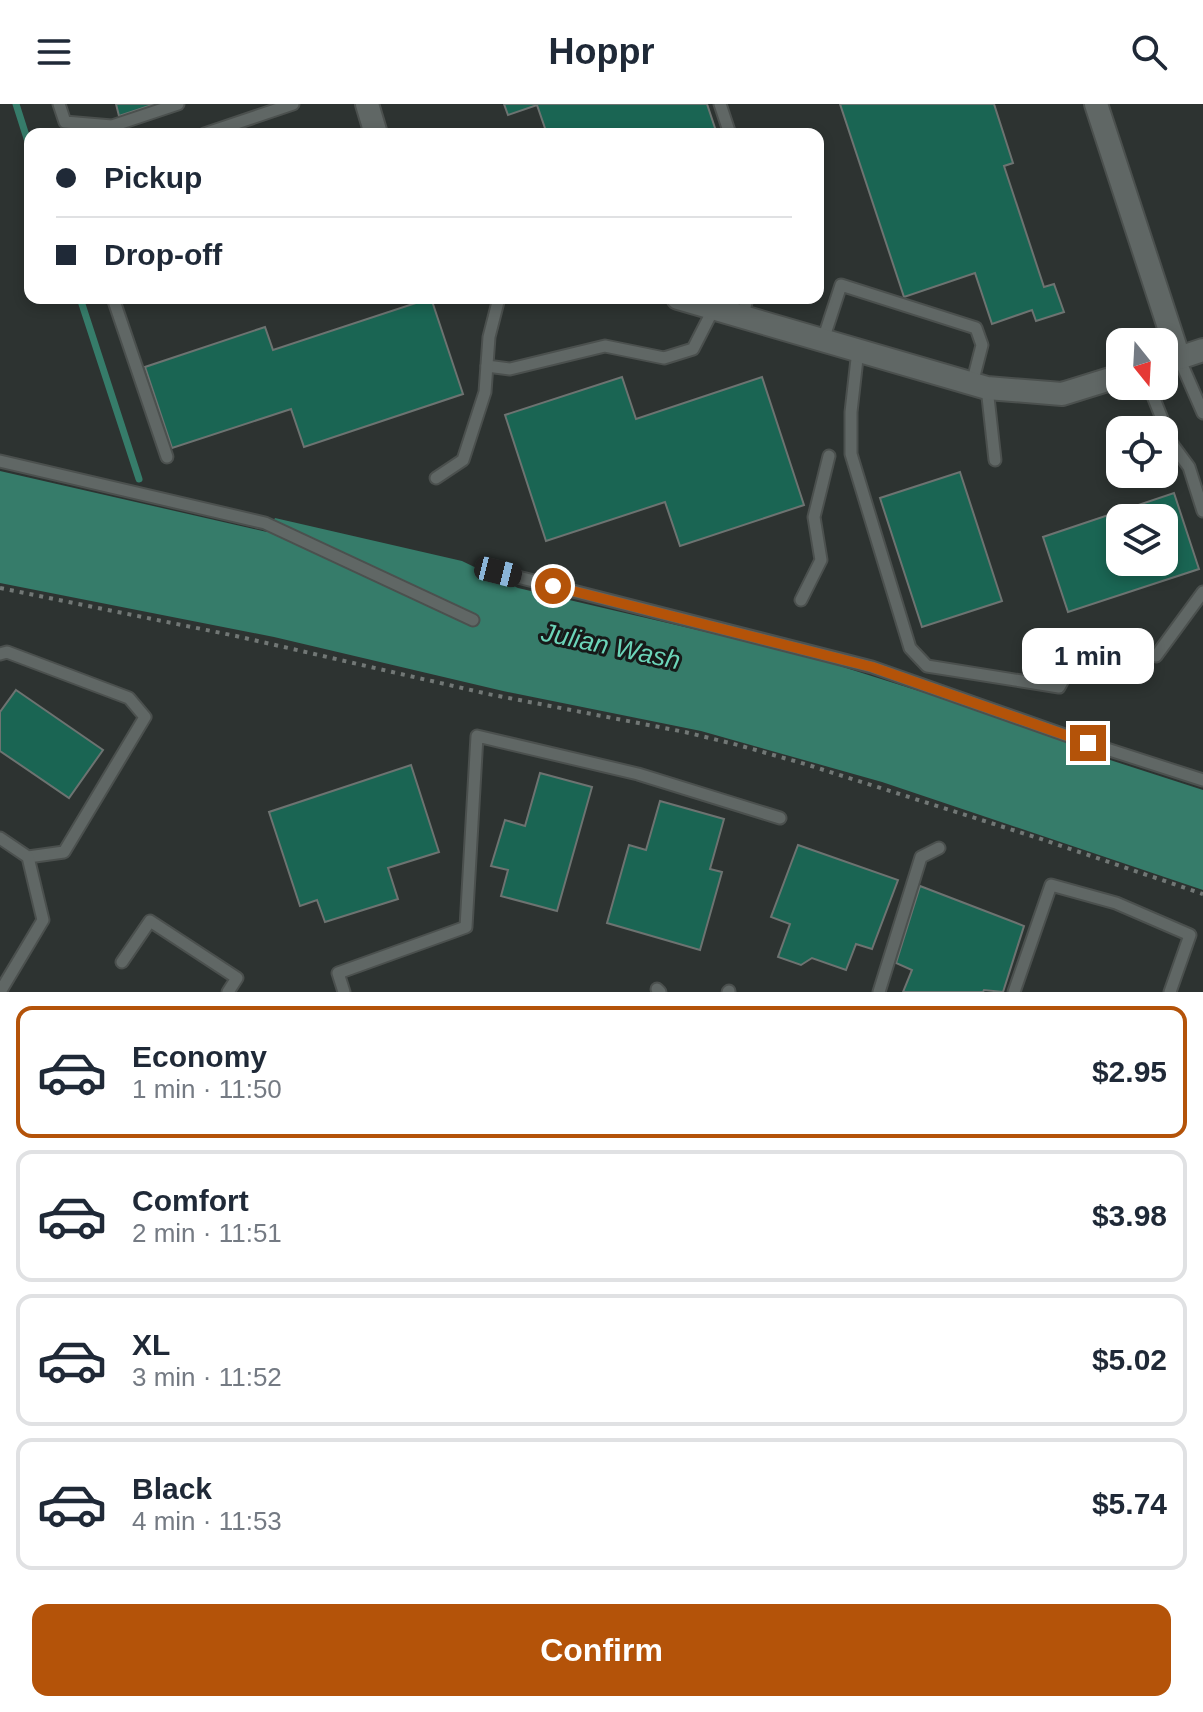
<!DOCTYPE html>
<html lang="en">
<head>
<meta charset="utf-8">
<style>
	body { margin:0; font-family:Helvetica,sans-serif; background:#f2f2f3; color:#1f2937; height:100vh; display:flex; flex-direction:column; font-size:30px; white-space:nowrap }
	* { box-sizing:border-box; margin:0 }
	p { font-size:26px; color:#747a83 }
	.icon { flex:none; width:44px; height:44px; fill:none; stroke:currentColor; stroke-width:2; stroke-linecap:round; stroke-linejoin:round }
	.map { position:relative; height:888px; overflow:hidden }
	.drawer { display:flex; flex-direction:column; background:#fff; flex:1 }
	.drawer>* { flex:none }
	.hud { position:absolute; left:24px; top:24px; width:800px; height:176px; border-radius:16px; box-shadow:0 4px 12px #0003; display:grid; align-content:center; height:176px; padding:0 32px; background:#fff }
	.needle { width:52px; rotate:162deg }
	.controls { position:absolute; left:1106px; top:224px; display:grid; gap:16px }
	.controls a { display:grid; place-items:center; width:72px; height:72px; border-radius:16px; background:#fff; box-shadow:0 4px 12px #0003; font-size:40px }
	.end { position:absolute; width:36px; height:36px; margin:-18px; border:10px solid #b45309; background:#fff; box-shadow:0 0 0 4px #fff }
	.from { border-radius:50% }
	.bubble { position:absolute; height:56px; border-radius:16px; background:#fff; box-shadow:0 4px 12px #0003; font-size:26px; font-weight:800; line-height:56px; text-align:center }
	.car { position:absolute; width:24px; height:48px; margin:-24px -12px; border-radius:10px; box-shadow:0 0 6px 2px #0007; background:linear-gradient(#222 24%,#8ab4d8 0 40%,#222 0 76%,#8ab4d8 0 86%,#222 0) }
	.hud b { display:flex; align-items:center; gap:28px; height:76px; font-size:30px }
	.hud b+b { border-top:2px solid #e0e1e3 }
	.hud i { width:20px; height:20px; background:#1f2937 }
	ul { padding:14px 0 0; list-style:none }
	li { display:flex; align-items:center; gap:24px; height:132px; margin:0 16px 12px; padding:0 16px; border:4px solid #e0e1e3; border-radius:16px }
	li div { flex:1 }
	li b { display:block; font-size:30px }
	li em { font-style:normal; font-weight:800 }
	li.active { border-color:#b45309 }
	li>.icon { width:72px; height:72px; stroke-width:1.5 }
	.primary-button { display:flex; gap:16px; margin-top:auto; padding:16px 32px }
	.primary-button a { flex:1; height:92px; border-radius:16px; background:#b45309; color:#fff; font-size:32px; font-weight:800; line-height:92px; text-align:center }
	header { display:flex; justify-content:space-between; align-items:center; height:104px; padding:0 32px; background:#fff; font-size:36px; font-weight:800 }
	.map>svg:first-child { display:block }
	.water { fill:#367c6a }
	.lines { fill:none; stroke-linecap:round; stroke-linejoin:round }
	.stream { stroke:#367c6a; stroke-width:7 }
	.building { fill:#1a6553; stroke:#6d7371; stroke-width:2; fill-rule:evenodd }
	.lane-casing { stroke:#4b504e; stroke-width:15 }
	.street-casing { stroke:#4b504e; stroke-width:26 }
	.path { stroke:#717775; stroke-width:4; stroke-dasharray:4 6; stroke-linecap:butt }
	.lane { stroke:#606765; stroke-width:11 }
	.street { stroke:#606765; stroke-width:22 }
	.route { stroke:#b45309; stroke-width:10 }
	.labels { text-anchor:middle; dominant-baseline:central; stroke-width:6; stroke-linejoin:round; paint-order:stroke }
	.water-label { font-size:26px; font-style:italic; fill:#6cd5b9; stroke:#171a19 }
</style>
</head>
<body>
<header><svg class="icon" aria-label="menu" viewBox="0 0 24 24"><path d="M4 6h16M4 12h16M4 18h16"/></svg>Hoppr<svg class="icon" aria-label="search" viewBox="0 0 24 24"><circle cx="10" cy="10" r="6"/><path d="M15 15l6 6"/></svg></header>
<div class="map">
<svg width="1203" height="888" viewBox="0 0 1203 888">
	<rect width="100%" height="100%" fill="#2d3331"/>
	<!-- water -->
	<path class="water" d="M0,367l267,61 8,-14 187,43 56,27 287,67 206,65 96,39 96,31v100l-321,-108 -181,-51 -198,-40 -229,-54 -274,-54z"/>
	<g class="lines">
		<!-- stream -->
		<g class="stream">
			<path d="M16,0l14,44"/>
			<path d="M80,194l59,181"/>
		</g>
	</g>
	<!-- building -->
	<g class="building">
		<path d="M116,0h39l-36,12z"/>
		<path d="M504,0h203l10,30h-170l-10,-29 -29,10z"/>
		<path d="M840,0h154l19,59 -9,3 40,121 10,-3 10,28 -28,9 -4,-11 -40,14 -17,-51 -71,24z"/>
		<path d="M431,194l32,96 -159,53 -13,-38 -119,39 -27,-81 120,-40 8,23z"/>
		<path d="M622,273l14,42 126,-42 42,128 -124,41 -15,-44 -119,39 -41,-126z"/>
		<path d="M960,368l42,129 -80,26 -42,-129z"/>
		<path d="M1174,389l25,76 -131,43 -25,-75zM1120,414h44v44h-44z"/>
		<path d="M16,586l87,60 -34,48 -69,-47v-39z"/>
		<path d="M411,661l28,87 -51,16 10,31 -73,23 -8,-22 -17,6 -31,-94z"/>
		<path d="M540,669l52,14 -35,124 -56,-15 7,-26 -17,-4 14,-46 20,6z"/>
		<path d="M660,697l64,18 -14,50 12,3 -22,78 -93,-27 22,-78 17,5z"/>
		<path d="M798,741l100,35 -26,69 -16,-5 -10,26 -34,-12 -11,7 -23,-8 12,-33 -19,-7z"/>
		<path d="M920,782l104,40 -21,66 -19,-2 -1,2h-80l9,-22 -16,-7z"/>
	</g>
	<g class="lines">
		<defs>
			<g id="lane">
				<path d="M59,0l6,18 47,4 66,-22"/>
				<path d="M720,0l10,30"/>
				<path d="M204,30l89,-30"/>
				<path d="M113,194l54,159"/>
				<path d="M743,212l4,-18"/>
				<path d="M823,236l18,-55 135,43 6,17 -10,39"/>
				<path d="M858,246l-7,62v42l59,194 17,18 132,21 10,-18"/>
				<path d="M1179,254l24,55"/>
				<path d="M487,262l23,3 95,-23 59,12 29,-9 21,-41"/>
				<path d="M1149,282l23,58 17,23 14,44"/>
				<path d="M987,284l8,72"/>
				<path d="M0,357l265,62 208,97"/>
				<path d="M436,374l27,-18 22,-68 4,-55 10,-39"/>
				<path d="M498,468l374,95 216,76 115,37"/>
				<path d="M801,496l20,-40 -7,-43 15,-61"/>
				<path d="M0,550l7,-2 122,46 16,19 -81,135 -36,5"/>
				<path d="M1156,552l47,-64"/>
				<path d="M0,734l28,19 15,63 -43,72"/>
				<path d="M122,858l28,-41 87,57 -9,14"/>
				<path d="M657,885l3,3"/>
				<path d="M344,888l-6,-19 128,-46 11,-191 161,38 142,44"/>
				<path d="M728,888l1,-1"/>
				<path d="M879,888l42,-135 18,-9"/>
				<path d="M1014,888l37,-107 65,18 74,32 -20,57"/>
			</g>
			<g id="street">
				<path d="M367,0l9,30"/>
				<path d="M1096,0l83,254"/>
				<path d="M678,194l309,90 75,6 58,-18"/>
				<path d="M1164,259l39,-13"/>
			</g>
		</defs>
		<!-- lane casing -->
		<use href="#lane" class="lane-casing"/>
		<!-- street casing -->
		<use href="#street" class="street-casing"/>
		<!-- path -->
		<path class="path" d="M0,484l236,48 252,58 197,38 53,13 67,19 233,74 165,56"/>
		<!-- lane -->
		<use href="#lane" class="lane"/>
		<!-- street -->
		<use href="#street" class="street"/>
	</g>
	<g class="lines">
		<!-- route -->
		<path class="route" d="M553,482l319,81 216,76"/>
	</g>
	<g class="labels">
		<!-- water labels -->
		<g class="water-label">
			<text transform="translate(611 542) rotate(12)">Julian Wash</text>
		</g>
	</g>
</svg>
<div class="controls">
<a><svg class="needle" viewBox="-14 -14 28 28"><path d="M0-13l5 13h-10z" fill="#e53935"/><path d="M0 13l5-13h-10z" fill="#747a83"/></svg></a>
<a><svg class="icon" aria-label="locate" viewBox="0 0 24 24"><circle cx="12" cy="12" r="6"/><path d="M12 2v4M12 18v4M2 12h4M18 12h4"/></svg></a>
<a><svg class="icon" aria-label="layers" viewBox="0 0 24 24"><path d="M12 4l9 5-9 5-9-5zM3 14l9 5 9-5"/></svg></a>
</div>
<i class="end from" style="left:553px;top:482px"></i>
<i class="end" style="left:1088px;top:639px"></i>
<div class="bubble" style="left:1022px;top:524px;width:132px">1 min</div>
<i class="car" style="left:498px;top:468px;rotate:104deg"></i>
<div class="hud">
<b><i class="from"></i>Pickup</b>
<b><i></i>Drop-off</b>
</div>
</div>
<section class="drawer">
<ul>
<li class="active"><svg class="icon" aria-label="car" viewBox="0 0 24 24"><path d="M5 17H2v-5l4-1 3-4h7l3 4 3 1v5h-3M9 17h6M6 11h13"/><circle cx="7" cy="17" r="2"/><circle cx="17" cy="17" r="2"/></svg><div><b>Economy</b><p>1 min · 11:50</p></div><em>$2.95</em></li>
<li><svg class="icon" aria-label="car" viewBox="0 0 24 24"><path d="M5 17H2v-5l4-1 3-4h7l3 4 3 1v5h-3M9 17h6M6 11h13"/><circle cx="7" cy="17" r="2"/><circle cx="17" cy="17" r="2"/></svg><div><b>Comfort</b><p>2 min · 11:51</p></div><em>$3.98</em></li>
<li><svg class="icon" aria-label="car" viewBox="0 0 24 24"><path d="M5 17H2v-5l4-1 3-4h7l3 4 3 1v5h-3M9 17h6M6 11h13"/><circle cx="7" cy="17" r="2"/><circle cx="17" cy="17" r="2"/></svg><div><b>XL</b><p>3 min · 11:52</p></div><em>$5.02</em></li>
<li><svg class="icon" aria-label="car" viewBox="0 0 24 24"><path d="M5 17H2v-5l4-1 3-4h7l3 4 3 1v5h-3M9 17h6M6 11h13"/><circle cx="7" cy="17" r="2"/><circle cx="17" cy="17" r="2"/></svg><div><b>Black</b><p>4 min · 11:53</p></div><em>$5.74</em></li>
</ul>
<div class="primary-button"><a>Confirm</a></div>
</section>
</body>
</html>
